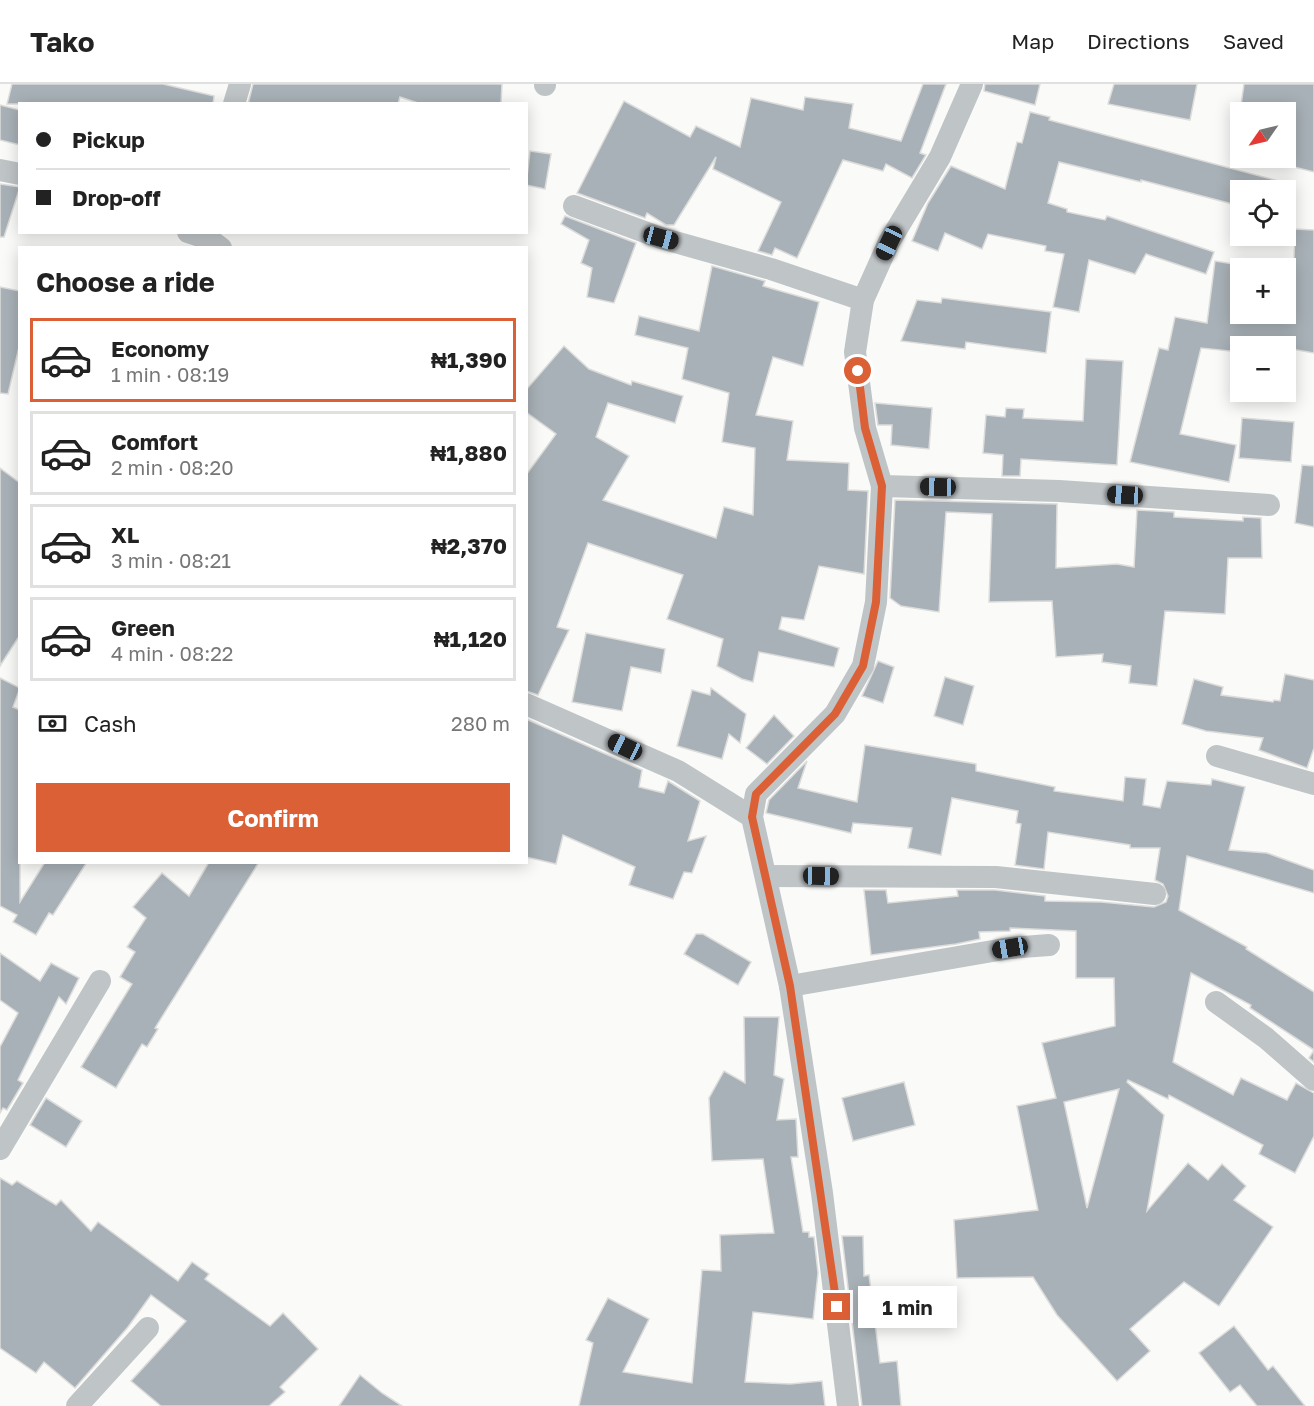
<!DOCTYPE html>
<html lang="en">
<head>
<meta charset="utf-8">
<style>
	body { margin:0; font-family:"Golos Text",sans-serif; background:#f6f6f6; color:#222; height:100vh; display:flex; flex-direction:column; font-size:22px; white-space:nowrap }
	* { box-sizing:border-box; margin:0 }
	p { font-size:20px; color:#767676 }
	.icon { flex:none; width:33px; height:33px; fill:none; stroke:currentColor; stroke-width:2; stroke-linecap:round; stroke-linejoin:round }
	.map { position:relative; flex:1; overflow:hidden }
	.sheet { position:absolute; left:18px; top:162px; width:510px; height:618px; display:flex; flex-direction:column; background:#fff; border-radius:0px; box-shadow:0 3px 15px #0003 }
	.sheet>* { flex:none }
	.guide { position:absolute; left:18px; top:18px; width:510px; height:132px; border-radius:0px; box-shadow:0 3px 15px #0003; display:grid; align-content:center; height:132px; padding:0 18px; background:#fff }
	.needle { width:39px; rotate:236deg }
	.fabs { position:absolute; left:1230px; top:18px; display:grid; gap:12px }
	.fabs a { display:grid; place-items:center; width:66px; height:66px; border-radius:0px; background:#fff; box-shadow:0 3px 15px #0003; font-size:30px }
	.end { position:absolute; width:27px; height:27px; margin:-14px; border:8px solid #dc6036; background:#fff; box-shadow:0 0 0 3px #fff }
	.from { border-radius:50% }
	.bubble { position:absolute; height:42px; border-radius:0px; background:#fff; box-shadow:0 3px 15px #0003; font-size:20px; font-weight:700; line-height:42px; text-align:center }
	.car { position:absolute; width:18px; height:36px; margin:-18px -9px; border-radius:8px; box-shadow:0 0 4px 2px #0007; background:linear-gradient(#222 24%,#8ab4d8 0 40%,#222 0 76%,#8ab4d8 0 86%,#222 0) }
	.guide b { display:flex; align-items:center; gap:21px; height:57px; font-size:22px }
	.guide b+b { border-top:2px solid #e0e0e0 }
	.guide i { width:15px; height:15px; background:#222 }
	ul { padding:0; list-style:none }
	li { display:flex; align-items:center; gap:18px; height:84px; margin:0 12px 9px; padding:0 6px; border:3px solid #e0e0e0; border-radius:0px }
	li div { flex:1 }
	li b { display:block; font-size:22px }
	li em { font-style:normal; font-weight:700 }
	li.active { border-color:#dc6036 }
	li>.icon { width:54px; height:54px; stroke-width:1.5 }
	h2 { padding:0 18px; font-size:27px; line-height:72px }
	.pay { display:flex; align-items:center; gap:15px; height:66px; padding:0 18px; font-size:22px }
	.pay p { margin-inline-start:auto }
	.cta { display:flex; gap:12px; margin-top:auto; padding:12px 18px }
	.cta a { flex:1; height:69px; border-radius:0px; background:#dc6036; color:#fff; font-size:24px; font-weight:700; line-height:69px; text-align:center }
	header { display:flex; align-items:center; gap:36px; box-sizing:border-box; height:84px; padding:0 30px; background:#fff; border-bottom:2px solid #e0e0e0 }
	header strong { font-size:28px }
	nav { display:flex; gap:33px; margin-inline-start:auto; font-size:21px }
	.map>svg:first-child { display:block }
	.building { fill:#a8b1b7; stroke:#dcdcda; stroke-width:1.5; fill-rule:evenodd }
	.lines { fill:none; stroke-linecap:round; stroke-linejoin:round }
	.street { stroke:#bfc4c7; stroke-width:22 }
	.route { stroke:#dc6036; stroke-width:8 }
</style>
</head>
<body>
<header>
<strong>Tako</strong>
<nav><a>Map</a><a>Directions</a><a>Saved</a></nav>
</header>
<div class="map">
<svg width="1314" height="1322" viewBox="0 0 1314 1322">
	<rect width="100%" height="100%" fill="#fafaf8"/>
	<!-- building -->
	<g class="building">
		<path d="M12,0h151l51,12 -1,8h-206z"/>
		<path d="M253,0h249l-1,20h-80l-21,-7 -2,7h-150z"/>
		<path d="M923,0h23l-26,69 6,2 -14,23 -26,-14 -3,7 -40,-11 -46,98 -22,-10 -3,7 -14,-4 23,-49 -68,-33 3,-12 -42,68h-8l-19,-12 -2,5 -68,-25 47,-92 66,36 6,-11 44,21 11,-49 52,12 2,-13 48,7 -4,24 52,13z"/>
		<path d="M985,0h55l-5,21 -51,-14z"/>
		<path d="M1114,0h83l-7,36 -82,-16z"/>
		<path d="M1244,0h70v88l-28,-7v-53h-46z"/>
		<path d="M0,21l20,5v35l-20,-5z"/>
		<path d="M1030,28l20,5 -1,3 241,64 -1,6h-49v16l-99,-26v2l-82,-20 -11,41 19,6v3l38,8 2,-4 107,36 -8,22 -60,-20 -11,20 -46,-14 -10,52 -26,-5 11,-53 -19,-3 1,-5 -58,-12 -6,15 -37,-16 -7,18 -26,-10 16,-38 23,-37 54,23 12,-47 5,1z"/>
		<path d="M530,67l21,3 -6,35 -19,-4z"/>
		<path d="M0,100l20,3 -16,50h-4z"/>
		<path d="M565,132l71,27 -22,60 -27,-6 5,-29 -11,-5 8,-23 -28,-16z"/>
		<path d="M1295,145l19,1v123l-73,-13 -2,12 -38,-4 -21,86 56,11 -7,37 -99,-20 29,-114 9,2 7,-33 32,6 8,-62 25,4v49h46v-55h8z"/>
		<path d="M712,182l53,15 -2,5 56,16 -16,64 -30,-9 -17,58 37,6 -6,39 62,3 -1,27 20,1 -4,83 -45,-8 -15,54 -22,-3 -3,12 60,19 -5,19 -75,-15 -6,30 -11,-3 -25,-13 6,-27 -56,-20 16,-44 -95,-32 -31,84 12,3 -31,65 -12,-4v-216l30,-41 -30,-22v-22l38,-44 25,23 42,16 1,-4 51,15 -8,27 -67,-20 -12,34 33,19 -26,44 113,38 8,-31 29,8 2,-67 -33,-6 7,-49 -47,-14 6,-31 -53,-13 4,-19 60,15z"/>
		<path d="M0,203l20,4v52l-12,51 -8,-1z"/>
		<path d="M942,214l109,14 -5,41 -80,-11 -1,7 -64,-8 16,-41 24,3z"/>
		<path d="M1086,275l37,2 -6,104 -96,-6 -1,17h-18l1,-21 -20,-2 3,-38 19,2 1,-9 18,1 -1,9 60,3z"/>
		<path d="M875,319l57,5 -3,41 -38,-4 1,-20h-14z"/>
		<path d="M1242,334l52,4 -3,40 -52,-4z"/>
		<path d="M1302,381l12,1v61l-19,-4z"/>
		<path d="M0,384l20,15v152l-20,31z"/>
		<path d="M895,416l162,4 -1,64 61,-4 17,3 3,-57 37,2v5l69,4v-4l18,1 1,40h-34l-3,56 -60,-3 -8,75 -28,-3 2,-17 -29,-4 1,-8 -47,3 -4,-56 -63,1 3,-88 -46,-2 -7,100 -38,-6 -11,-8z"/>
		<path d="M586,549l79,16 -4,24 -30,-6 -9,44 -50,-9z"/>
		<path d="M878,577l16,6 -11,36 -21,-7z"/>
		<path d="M1285,590l29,6v68l-7,20 -48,-18 4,-12 -57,-7 -24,-7 12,-45 29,8 -2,8 52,7 1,-2 6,1z"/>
		<path d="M945,593l29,9 -11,39 -29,-9z"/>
		<path d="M0,594l20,10 -7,19 7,3v192l25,-40h42l-34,53 -4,-2 -13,22 -23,-13 4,-7 -17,-9z"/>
		<path d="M711,604l35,26 -6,29 -11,-9 -7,25 -45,-13 15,-56 18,5z"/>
		<path d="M774,631l20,21 -27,28 -21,-16z"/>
		<path d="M526,635l116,51 -3,17 25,6 4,-12 32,20 -12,40 18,-5 -14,37 -8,-1 -11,27 -44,-14 6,-18 -72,-32 -7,29 -30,-7z"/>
		<path d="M865,661l111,19v7l79,16 -1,4 69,10 2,-24 21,2 -3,26 17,3 7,-27 44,4 1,-6 33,8 -16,63 38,3 47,17v23l-127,-37 -8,54 68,37 -1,2 68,43v70l-5,-4 5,-8 -64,-42 1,-3 -60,-32 -18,89 60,33 8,-17 46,22 9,-17 18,10v43l-19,37 -36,-19 4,-9 -94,-50 -1,4 -40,-19 -1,2 37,33 -17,96 41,-48 20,17 14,-16 24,22 -12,14 39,27 -54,79 -35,-24 -54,47 20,22 -33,30 -60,-66 -24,-38 -76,1 -3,-58 84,-10 -21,-104 39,-8 -14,-55 73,-17 -1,-48h-38v-47l-66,-3v3l-31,1 1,7 -24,5 -85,11 -7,-65h22l2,13 70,-7 -1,-6h38l50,6v5l56,1 53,5 12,-5 2,-6 -5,-12 -8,-4 5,-32h-30v-3l-82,-13 -4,37 -29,-4 6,-41 -5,-1 2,-12 -66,-13 -11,57 -33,-7 4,-20 -59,-5 -2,10 -85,-20 3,-13 38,-39 -9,27 59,14zM1119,1005l-32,119 -23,-106z"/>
		<path d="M209,778h50l-104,166 3,1 -11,18 -5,-3 -26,44 -35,-21 51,-83 -12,-7 15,-25 -8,-5 19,-29 -13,-11 29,-34 27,23z"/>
		<path d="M696,850h7l48,28 -13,23 -54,-31z"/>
		<path d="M0,869l40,28 11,-18 28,15 -13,26 -7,-7 -41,83 5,3 -16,27 -4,-2 -3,5v-66l18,-34 -18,-13z"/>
		<path d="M744,933h35l-5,58 10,4 -7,41 19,-1 2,38h-7l12,75h6v5h5l4,36 -5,46 -60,-7 -8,70 45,2 32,-3 3,25h-246l14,-63 -7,-3 22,-42 41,21 -26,53 69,11 10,-113 19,1 -1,-36 54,-2 -11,-74 -51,2 -3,-63 15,-27 21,12z"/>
		<path d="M904,998l11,43 -62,16 -11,-43z"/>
		<path d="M46,1014l36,23 -16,26 -36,-22z"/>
		<path d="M0,1094l12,7 5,-4 39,24 5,-5 30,31 7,-9 80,59 14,-19 17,12 -4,5 65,47 13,-13 35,36 -38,38 5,5 -16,14h-108l-30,-25 55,-60 -35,-26 -23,32 -53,61 -31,-26 -8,11 -36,-25z"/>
		<path d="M842,1152h21l1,40 5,-1 11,88 17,-2 4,45h-39z"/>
		<path d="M1234,1242l34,44 5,-4 32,40h-48l-17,-21 -10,7 -31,-39z"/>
		<path d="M360,1291l22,18 20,13h-63z"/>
	</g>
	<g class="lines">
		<!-- street -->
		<g class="street">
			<path d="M545,1v-1"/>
			<path d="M234,20l6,-20"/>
			<path d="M0,86l20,4"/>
			<path d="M574,122l87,32 110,31 92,31"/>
			<path d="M188,148l21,7 12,9"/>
			<path d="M882,402l177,5 210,14"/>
			<path d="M526,620l152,67 74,46"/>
			<path d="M1217,672l97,28"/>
			<path d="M766,792l230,1 159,17"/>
			<path d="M790,902l220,-38 39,-3"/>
			<path d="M1216,918l50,36 48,42"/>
			<path d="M0,1065l100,-168"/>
			<path d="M77,1322l71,-78"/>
			<path d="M848,1322l-26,-213 -32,-207 -38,-169 4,-23 79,-80 28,-48 13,-64 6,-116 -17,-58 -10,-76 8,-52 26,-58 51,-85 32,-73"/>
		</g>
	</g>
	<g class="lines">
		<!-- route -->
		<path class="route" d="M837,1223l-47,-321 -38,-169 4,-23 79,-80 28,-48 13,-64 6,-116 -17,-58 -7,-57"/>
	</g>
</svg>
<div class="fabs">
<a><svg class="needle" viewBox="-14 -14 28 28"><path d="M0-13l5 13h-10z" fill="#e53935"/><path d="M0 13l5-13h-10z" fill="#767676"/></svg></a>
<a><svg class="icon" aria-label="locate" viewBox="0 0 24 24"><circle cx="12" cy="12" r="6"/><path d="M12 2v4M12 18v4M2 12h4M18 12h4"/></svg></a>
<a>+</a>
<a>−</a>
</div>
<i class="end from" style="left:858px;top:287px"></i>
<i class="end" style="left:837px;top:1223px"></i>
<div class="bubble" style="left:858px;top:1202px;width:99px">1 min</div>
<i class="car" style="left:661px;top:154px;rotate:105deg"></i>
<i class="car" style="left:889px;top:159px;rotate:205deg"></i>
<i class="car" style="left:938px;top:403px;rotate:271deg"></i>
<i class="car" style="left:1125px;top:411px;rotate:273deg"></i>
<i class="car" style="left:625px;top:663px;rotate:295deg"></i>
<i class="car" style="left:821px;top:792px;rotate:91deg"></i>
<i class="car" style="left:1010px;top:864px;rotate:260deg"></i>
<div class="guide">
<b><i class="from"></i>Pickup</b>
<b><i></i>Drop-off</b>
</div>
<section class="sheet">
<h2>Choose a ride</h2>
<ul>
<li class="active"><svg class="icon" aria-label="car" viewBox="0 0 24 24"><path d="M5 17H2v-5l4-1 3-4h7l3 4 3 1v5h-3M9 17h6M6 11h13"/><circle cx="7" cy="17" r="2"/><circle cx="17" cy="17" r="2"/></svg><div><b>Economy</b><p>1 min · 08:19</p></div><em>₦1,390</em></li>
<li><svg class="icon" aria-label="car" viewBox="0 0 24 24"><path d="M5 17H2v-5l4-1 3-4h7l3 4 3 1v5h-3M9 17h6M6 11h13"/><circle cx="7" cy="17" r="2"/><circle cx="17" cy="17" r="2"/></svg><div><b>Comfort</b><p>2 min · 08:20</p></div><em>₦1,880</em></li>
<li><svg class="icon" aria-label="car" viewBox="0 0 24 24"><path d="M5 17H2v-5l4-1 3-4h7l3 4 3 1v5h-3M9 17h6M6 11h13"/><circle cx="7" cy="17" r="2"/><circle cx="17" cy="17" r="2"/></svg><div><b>XL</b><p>3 min · 08:21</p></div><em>₦2,370</em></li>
<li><svg class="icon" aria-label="car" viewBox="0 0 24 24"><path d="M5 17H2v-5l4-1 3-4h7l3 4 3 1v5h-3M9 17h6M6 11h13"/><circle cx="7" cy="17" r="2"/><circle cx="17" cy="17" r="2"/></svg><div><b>Green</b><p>4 min · 08:22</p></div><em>₦1,120</em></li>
</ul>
<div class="pay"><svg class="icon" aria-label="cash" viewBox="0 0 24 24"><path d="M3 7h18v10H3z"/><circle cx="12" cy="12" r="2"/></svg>Cash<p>280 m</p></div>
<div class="cta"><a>Confirm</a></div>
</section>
</div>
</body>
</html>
